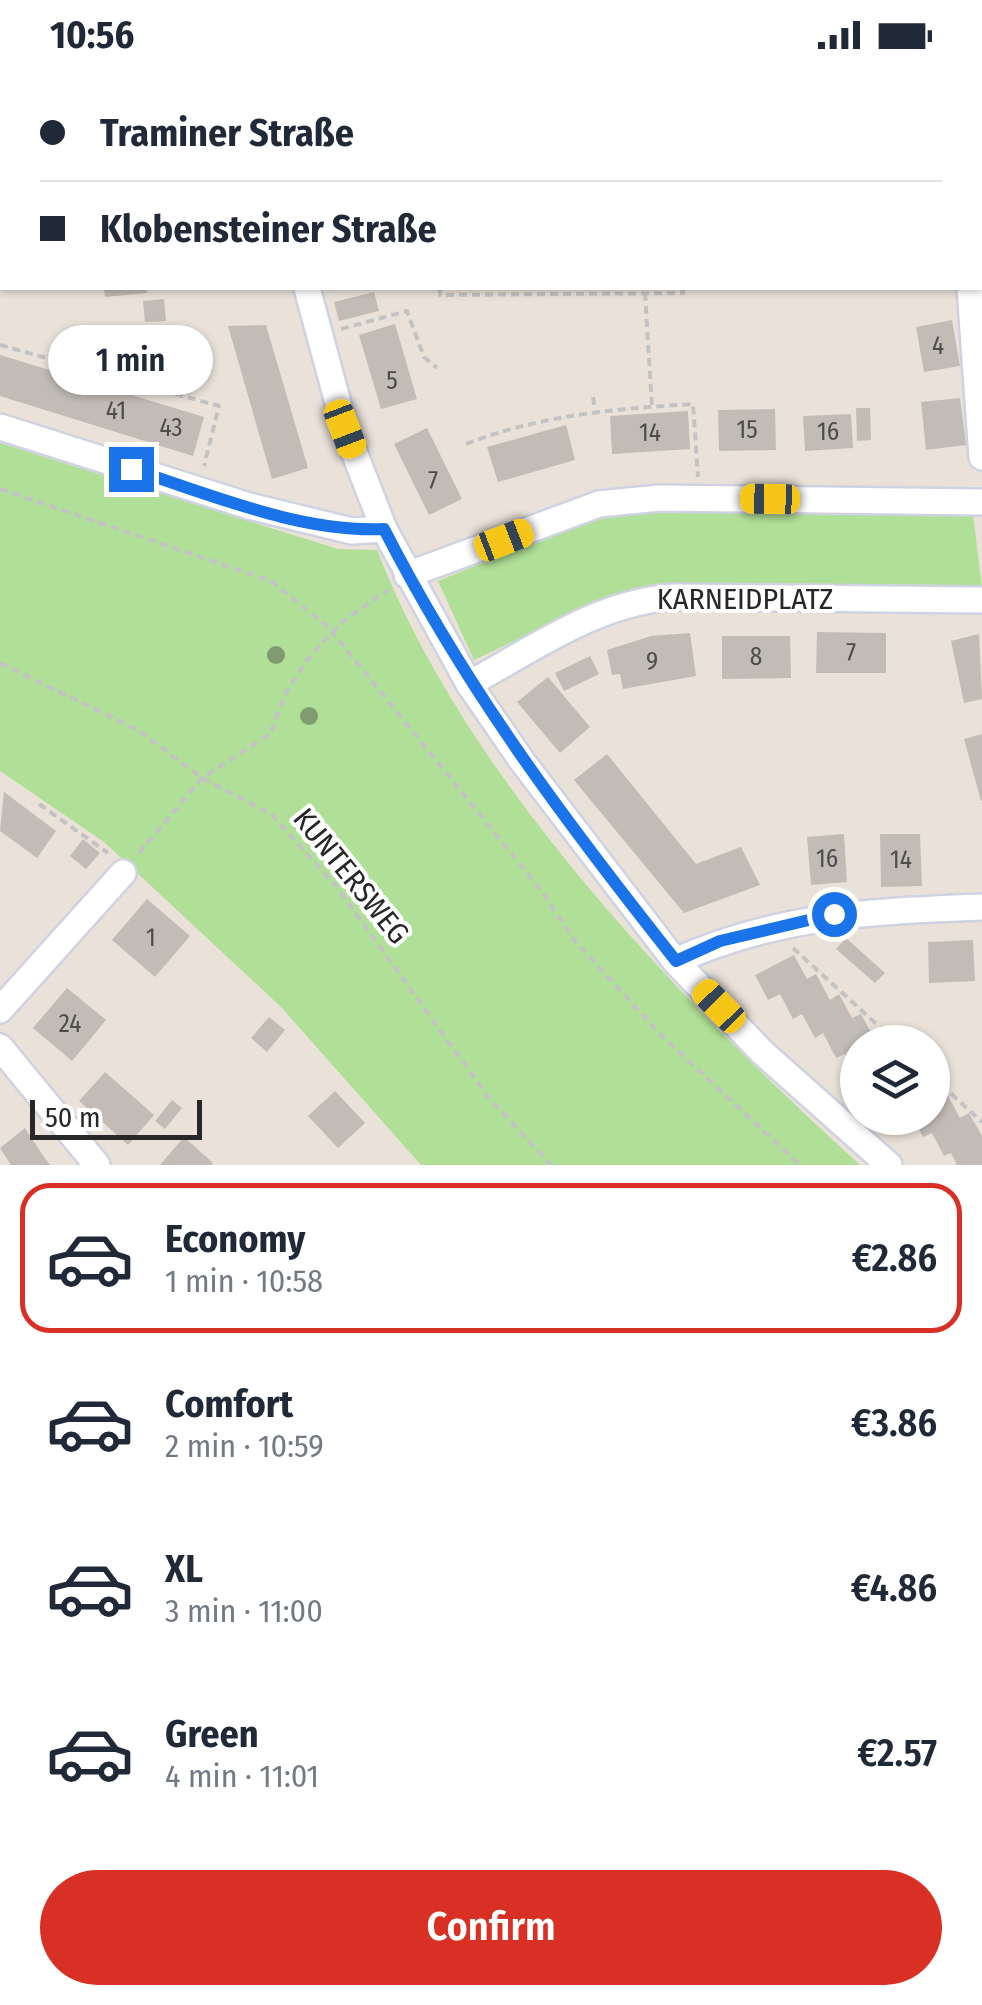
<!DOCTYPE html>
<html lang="en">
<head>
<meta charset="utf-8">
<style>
	body { margin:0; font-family:"Fira Sans Condensed",sans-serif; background:#f2f2f3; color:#1f2937; height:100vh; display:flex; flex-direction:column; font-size:38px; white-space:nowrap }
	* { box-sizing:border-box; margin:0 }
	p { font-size:32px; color:#747a83 }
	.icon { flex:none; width:55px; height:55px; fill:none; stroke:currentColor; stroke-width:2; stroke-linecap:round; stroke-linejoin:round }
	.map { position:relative; height:1095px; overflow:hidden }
	.details { display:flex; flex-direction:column; background:#fff; flex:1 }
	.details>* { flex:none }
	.banner { position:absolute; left:0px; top:0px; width:982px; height:220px; box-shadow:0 2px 8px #0004; display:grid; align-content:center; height:220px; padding:0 40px; background:#fff }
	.buttons { position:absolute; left:840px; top:955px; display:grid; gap:20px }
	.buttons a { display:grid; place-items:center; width:110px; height:110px; border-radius:50%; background:#fff; box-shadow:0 2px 8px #0004; font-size:50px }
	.scale { position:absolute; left:30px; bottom:25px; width:172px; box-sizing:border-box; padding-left:10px; border:5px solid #272727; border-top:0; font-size:28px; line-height:35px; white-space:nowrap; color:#272727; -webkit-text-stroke:8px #fff; paint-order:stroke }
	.end { position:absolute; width:45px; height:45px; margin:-22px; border:12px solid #1a73e8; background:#fff; box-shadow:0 0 0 5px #fff }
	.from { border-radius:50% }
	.bubble { position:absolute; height:70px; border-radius:35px; background:#fff; box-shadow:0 2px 8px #0004; font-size:32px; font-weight:600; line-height:70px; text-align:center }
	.car { position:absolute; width:30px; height:60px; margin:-30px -15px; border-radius:12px; box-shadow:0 0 8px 2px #0007; background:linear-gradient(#f5c518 24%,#345 0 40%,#f5c518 0 76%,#345 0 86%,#f5c518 0) }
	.banner b { display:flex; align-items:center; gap:35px; height:95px; font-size:38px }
	.banner b+b { border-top:2px solid #e0e1e3 }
	.banner i { width:25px; height:25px; background:#1f2937 }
	ul { padding:18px 0 0; list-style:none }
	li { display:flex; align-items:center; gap:30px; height:150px; margin:0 20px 15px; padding:0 20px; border:5px solid transparent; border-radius:30px }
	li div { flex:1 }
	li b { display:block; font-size:38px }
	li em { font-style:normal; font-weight:600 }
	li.on { border-color:#d93025 }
	li>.icon { width:90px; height:90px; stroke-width:1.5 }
	.button { display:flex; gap:20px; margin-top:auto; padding:20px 40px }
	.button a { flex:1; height:115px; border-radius:60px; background:#d93025; color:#fff; font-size:40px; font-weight:600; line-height:115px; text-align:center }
	.status { display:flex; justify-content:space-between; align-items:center; height:70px; padding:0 50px; background:#fff; direction:ltr }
	.status svg { height:28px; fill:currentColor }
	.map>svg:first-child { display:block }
	.green { fill:#b0df97 }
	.building { fill:#c2bcb6 }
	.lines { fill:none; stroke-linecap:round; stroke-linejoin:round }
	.minor-casing { stroke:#cfd2e0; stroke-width:30 }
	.path { stroke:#c3c3c3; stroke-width:4; stroke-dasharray:8 5; stroke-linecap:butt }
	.minor { stroke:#fff; stroke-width:25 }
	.tree { fill:#819b70 }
	.route { stroke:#1a73e8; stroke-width:12 }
	.labels { text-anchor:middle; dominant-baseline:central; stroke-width:8; stroke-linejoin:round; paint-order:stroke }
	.number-label { font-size:25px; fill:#4e4c4b }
	.street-label { font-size:30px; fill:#272727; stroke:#fff }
</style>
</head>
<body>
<div class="status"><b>10:56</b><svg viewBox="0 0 49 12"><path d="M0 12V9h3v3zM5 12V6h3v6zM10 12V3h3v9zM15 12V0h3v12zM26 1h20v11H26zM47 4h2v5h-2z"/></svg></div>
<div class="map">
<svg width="982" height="1095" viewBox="0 0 982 1095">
	<rect width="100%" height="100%" fill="#eae2d9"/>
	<!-- green -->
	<g class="green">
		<path d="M0,373l338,106 39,1c91,233 300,448 483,615h-439l-140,-158 -177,-165 -104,-71z"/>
		<path d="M666,439l307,5 9,74h-315l-72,15 -121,57 -36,-79 161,-66z"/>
	</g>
	<!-- building -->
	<g class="building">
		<path d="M104,218h42l1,5 -42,4z"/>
		<path d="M374,222l5,19 -40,10 -5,-19z"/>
		<path d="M164,229l2,22 -21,1 -2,-21z"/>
		<path d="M952,250l8,46 -36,6 -8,-45z"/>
		<path d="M395,254l22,75 -36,10 -22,-74z"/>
		<path d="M266,255l42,143 -36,11 -44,-153z"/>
		<path d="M0,285l204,62 -11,39 -193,-60z"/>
		<path d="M960,328l6,47 -40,5 -5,-48z"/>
		<path d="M856,338h14l1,32 -14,1z"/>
		<path d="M775,339l1,41 -57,1 -1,-41z"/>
		<path d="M688,341l2,38 -78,5 -2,-38z"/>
		<path d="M851,344l2,34 -48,3 -2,-35z"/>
		<path d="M566,355l9,35 -77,22 -11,-35z"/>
		<path d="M427,358l35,71 -33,16 -35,-71z"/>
		<path d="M817,562l69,1v40h-70z"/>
		<path d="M690,563l6,43 -73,13 -3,-15 -8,1 -5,-25 44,-14z"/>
		<path d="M979,564l3,65 -18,4 -13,-62z"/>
		<path d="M722,566h68l1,42 -69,1z"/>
		<path d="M590,586l9,18 -35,17 -9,-18z"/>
		<path d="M548,607l42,50 -30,26 -43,-51z"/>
		<path d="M982,664v67h-1l-17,-62z"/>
		<path d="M607,684l89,110 45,-17 19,38 -76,28 -110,-133z"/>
		<path d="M4,722l52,39 -19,27 -37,-27z"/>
		<path d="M844,764l3,48 -36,3 -4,-48z"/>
		<path d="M880,764h40l2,52 -41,1z"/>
		<path d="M83,769l17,14 -14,16 -16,-13z"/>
		<path d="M147,829l43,37 -35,41 -43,-37z"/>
		<path d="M846,868l39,35 -10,10 -39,-34z"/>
		<path d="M973,870l2,41 -46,2 -1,-41z"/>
		<path d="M794,885l13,24 9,-5 14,26 9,-6 13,24 9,-4 13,24 8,-4 5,8h-29v35l-13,-23 -9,4 -13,-25 -8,5 -13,-24 -9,5 -13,-25 -12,6 -13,-25z"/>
		<path d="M67,918l39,32 -34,41 -39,-33z"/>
		<path d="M269,947l16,13 -18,22 -16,-14z"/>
		<path d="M105,1002l49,43 -26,30 -49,-44z"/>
		<path d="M932,1017l6,11 9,-4 13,24 9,-5 13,23v29h-25l-6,-12 -7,3 -12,-23 -9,4 -10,-19h19z"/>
		<path d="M335,1021l30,32 -27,25 -30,-32z"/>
		<path d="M172,1030l10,8 -17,21 -10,-8z"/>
		<path d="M25,1058l17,26 8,11h-39l-11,-17z"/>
		<path d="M184,1067l29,26 -2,2h-51z"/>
	</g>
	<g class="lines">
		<defs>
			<g id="minor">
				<path d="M287,0v2"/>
				<path d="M980,142h2"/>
				<path d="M0,162l2,-1"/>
				<path d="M307,218l38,141 39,100 85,155 53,77 153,200 87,91 127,113"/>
				<path d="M970,218l12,169"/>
				<path d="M0,357l249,79 103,25 32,-2"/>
				<path d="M407,505l192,-71 60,-6 323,4"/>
				<path d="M469,614c66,-36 129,-82 205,-87l308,3"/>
				<path d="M675,891c107,-47 193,-49 307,-54"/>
				<path d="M0,940l123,-137"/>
				<path d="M0,977l97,118"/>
			</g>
		</defs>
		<!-- minor casing -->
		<use href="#minor" class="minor-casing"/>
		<!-- path -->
		<g class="path">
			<path d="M963,0v2"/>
			<path d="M440,218v7l243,-2v-5"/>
			<path d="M645,223l7,114"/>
			<path d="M341,259l66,-18 17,46 13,11"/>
			<path d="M0,275l219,61 -15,60"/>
			<path d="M593,327l2,13"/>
			<path d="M466,374c75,-29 147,-35 227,-40l5,73"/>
			<path d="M0,419l271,92 58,47 211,261 34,51 88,96 138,129"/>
			<path d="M0,593l138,67 64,48 69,36 65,72 153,212 62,67"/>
			<path d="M39,734l69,49"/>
			<path d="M139,783l63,-75 68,-44 17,-44 24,-35 32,-34 45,-31"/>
			<path d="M793,878l103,94"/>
			<path d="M932,1006l50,46"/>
		</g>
		<!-- minor -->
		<use href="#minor" class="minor"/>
	</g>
	<!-- trees -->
	<g class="tree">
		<circle cx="276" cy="585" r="9"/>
		<circle cx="309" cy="646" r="9"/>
	</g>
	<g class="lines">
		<!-- route -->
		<path class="route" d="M131,399c79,25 169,64 253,60 82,160 181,292 292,432l44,-20 114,-27"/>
	</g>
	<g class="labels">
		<!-- number labels -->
		<g class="number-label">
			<text x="938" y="276">4</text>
			<text x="392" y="311">5</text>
			<text x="116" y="341">41</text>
			<text x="171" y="358">43</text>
			<text x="747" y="360">15</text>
			<text x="828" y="362">16</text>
			<text x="650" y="363">14</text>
			<text x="433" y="411">7</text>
			<text x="851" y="583">7</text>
			<text x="756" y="587">8</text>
			<text x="652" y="592">9</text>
			<text x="827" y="789">16</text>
			<text x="901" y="790">14</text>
			<text x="151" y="868">1</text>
			<text x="70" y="954">24</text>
		</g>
		<!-- street labels -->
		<g class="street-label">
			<text x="745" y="529">KARNEIDPLATZ</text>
			<text transform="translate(351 806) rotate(51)">KUNTERSWEG</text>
		</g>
	</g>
</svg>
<div class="buttons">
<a><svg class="icon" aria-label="layers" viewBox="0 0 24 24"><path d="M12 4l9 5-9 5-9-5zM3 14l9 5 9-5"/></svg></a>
</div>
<div class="scale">50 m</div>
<i class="end from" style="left:834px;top:844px"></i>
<i class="end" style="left:131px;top:399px"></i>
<div class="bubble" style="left:48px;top:255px;width:165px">1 min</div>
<i class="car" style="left:345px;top:359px;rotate:159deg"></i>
<i class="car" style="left:770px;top:429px;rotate:271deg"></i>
<i class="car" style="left:504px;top:470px;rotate:69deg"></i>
<i class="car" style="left:719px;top:936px;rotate:316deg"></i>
<div class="banner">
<b><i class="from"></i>Traminer Straße</b>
<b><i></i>Klobensteiner Straße</b>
</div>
</div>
<section class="details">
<ul>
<li class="on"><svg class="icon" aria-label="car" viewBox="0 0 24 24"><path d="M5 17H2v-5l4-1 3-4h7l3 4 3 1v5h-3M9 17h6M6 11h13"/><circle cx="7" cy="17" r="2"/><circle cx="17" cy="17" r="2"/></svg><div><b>Economy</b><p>1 min · 10:58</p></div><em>€2.86</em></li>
<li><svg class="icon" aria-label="car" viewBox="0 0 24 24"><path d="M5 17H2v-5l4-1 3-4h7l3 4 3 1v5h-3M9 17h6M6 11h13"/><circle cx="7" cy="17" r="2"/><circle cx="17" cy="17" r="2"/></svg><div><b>Comfort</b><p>2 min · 10:59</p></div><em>€3.86</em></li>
<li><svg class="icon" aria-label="car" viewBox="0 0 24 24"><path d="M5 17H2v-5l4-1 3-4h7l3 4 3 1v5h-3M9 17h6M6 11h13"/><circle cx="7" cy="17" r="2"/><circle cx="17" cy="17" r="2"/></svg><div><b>XL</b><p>3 min · 11:00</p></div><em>€4.86</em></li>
<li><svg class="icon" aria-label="car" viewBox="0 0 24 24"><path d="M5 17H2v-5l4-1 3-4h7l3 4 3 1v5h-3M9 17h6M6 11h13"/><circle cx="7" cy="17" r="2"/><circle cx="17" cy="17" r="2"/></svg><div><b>Green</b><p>4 min · 11:01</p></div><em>€2.57</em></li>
</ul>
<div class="button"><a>Confirm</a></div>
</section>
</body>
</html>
